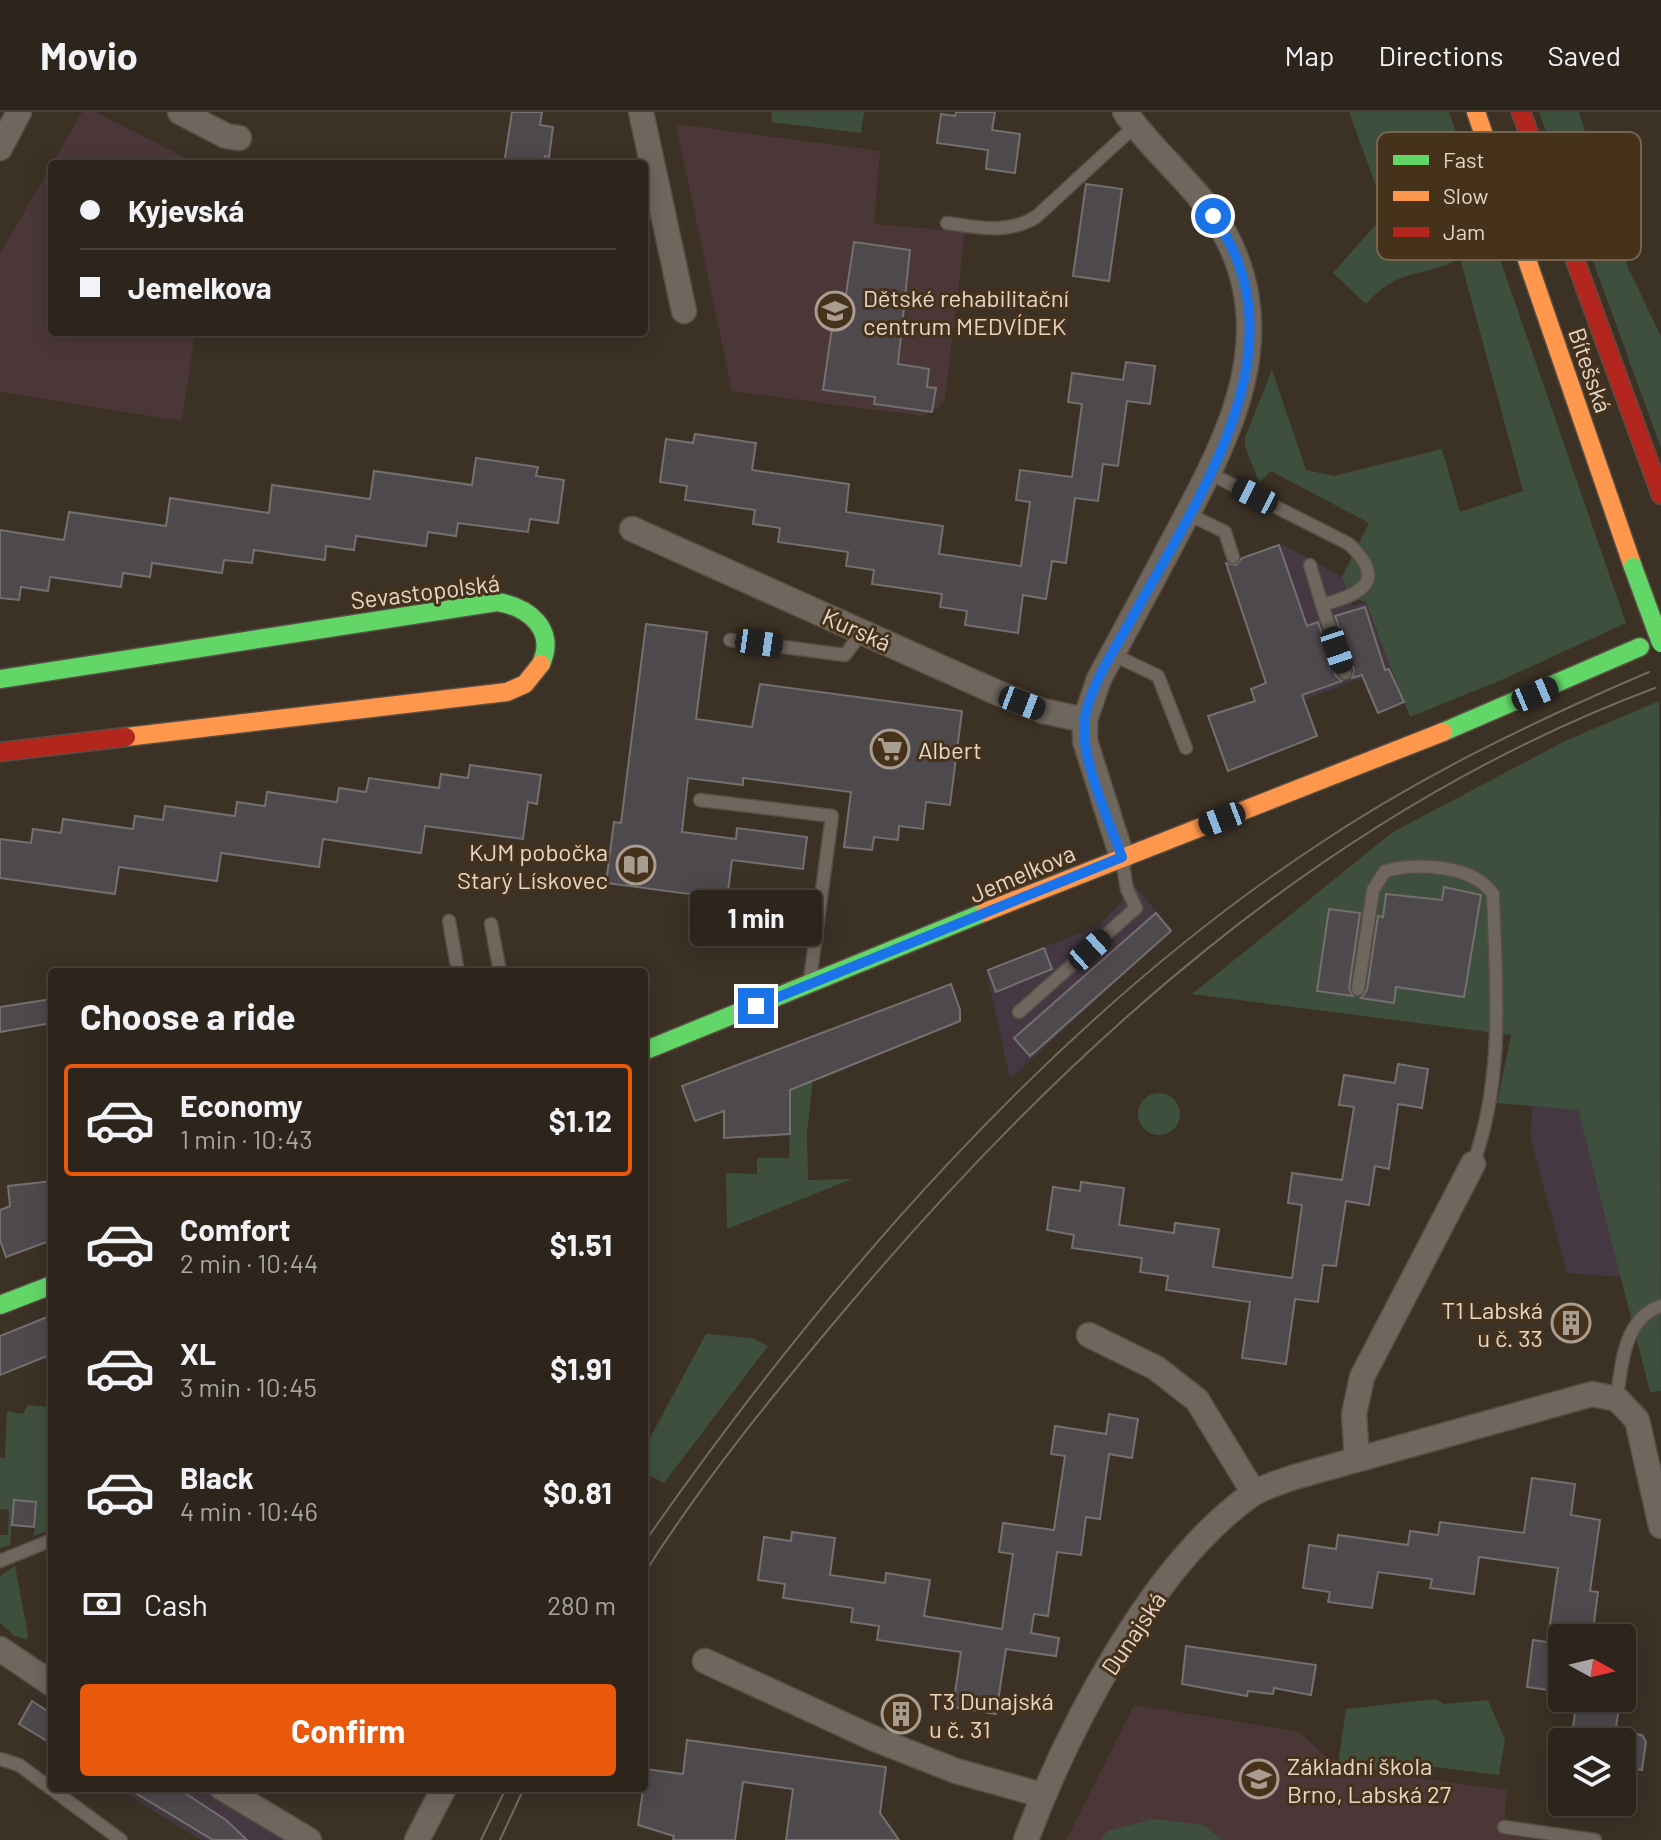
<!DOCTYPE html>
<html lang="en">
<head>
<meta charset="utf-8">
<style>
	body { margin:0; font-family:Barlow,sans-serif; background:#352d25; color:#f1f3f6; height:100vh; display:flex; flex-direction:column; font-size:30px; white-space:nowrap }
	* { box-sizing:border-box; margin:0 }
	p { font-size:26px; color:#a7a5a3 }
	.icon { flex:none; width:44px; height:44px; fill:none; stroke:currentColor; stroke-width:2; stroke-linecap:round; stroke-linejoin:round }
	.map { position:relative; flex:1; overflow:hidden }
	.details { position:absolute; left:48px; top:856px; width:600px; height:824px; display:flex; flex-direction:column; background:#2d251c; border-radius:8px; box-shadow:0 4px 20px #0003,0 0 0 2px #48423b }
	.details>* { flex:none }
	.banner { position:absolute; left:48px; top:48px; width:600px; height:176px; border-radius:8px; box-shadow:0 4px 20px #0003,0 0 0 2px #48423b; display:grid; align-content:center; height:176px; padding:0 32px; background:#2d251c }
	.needle { width:52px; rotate:98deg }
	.tools { position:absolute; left:1548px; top:1512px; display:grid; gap:16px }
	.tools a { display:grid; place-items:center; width:88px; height:88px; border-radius:8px; background:#2d251c; box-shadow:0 4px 20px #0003,0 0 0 2px #48423b; font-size:40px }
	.end { position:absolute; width:36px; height:36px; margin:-18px; border:10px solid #1a73e8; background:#fff; box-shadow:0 0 0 4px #fff }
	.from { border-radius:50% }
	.bubble { position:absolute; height:56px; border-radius:8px; background:#2d251c; box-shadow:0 4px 20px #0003,0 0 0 2px #48423b; font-size:26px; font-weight:700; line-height:56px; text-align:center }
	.car { position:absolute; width:24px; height:48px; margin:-24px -12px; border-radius:10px; box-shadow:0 0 6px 2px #0007; background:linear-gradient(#222 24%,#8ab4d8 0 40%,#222 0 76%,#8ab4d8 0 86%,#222 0) }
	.banner b { display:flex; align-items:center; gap:28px; height:76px; font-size:30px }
	.banner b+b { border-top:2px solid #48423b }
	.banner i { width:20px; height:20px; background:#f1f3f6 }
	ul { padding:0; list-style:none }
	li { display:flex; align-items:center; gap:24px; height:112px; margin:0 16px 12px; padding:0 16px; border:4px solid transparent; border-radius:8px }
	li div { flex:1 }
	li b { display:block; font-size:30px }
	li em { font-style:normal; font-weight:700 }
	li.current { border-color:#ea580c }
	li>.icon { width:72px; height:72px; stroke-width:1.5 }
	h2 { padding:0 32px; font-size:36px; line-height:96px }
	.pay { display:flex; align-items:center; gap:20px; height:88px; padding:0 32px; font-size:30px }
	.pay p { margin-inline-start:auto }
	.primary-button { display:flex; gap:16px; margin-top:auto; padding:16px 32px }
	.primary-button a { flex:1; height:92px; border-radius:8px; background:#ea580c; color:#fff; font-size:32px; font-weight:700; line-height:92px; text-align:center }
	header { display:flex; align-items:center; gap:48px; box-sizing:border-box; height:112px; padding:0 40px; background:#2d251c; border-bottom:2px solid #48423b }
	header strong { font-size:38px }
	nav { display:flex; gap:44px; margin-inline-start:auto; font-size:28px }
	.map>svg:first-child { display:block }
	.industrial { fill:#463842 }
	.education { fill:#4b3738 }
	.green { fill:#3e503d }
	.building { fill:#4e494c; stroke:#747070; stroke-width:2 }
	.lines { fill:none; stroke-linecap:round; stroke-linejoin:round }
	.lane-casing { stroke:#584e43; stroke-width:15 }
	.street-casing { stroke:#584e43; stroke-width:27 }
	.fast-casing { stroke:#584e43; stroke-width:21 }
	.slow-casing { stroke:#584e43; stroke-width:21 }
	.jam-casing { stroke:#584e43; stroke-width:21 }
	.lane { stroke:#6f675e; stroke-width:12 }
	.street { stroke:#6f675e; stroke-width:24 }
	.fast { stroke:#63d668; stroke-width:18 }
	.slow { stroke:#ff974d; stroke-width:18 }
	.jam { stroke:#b3261e; stroke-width:18 }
	.tram { stroke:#736b62; stroke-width:2 }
	.fast-bridge-casing { stroke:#584e43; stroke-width:21; stroke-linecap:butt }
	.fast-bridge { stroke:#63d668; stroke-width:18 }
	.route { stroke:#1a73e8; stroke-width:10 }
	.labels { text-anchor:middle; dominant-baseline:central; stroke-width:6; stroke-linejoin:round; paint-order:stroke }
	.poi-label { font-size:24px; fill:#e4d7c9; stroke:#46321b; text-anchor:start }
	.street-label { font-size:24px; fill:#e4d7c9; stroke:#46321b }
	.key { fill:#46321b; stroke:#75644f; stroke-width:2 }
	.key-label { font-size:22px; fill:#e4d7c9 }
</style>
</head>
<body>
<header>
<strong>Movio</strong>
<nav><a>Map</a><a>Directions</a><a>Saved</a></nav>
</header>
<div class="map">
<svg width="1661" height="1728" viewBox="0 0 1661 1728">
	<rect width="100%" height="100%" fill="#3c3125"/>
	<!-- industrial -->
	<g class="industrial">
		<path d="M1282,432l60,33 11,29 13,-4 25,65 -87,33 -49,-146z"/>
		<path d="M1135,774l37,44 -162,149 -24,-109 112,-44 24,-25 -2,-10z"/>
		<path d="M1533,992l45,5 44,168 -55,-4 -37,-137z"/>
		<path d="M117,1676h87l86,52h-89z"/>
	</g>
	<!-- education -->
	<g class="education">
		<path d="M82,0h13l103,52h-146v168h143l-13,89 -182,-29v-138z"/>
		<path d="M676,12l204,27 -6,73 91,8 -20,167 -6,8 -17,9 -190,-25z"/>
		<path d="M1134,1593l165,27 38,35 170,23 -4,45 34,5h-471z"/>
	</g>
	<!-- green -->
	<g class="green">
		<path d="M772,0h92l-3,21 -90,-11z"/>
		<path d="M1349,0h100l177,511 -120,55 -96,39 -44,-115 -16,-5 -8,-20 27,-54 -98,-52 -12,11 -14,-36v-9l27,-67 34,100 28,6 108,-27 18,63 63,-21 -63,-233c-39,22 -57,6 -94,46l-33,-31 53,-60z"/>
		<path d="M1539,0h40l49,156 33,68v112z"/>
		<path d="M1659,589l2,690 -11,1 -72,-282 -81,-7 14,-68 -319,-41 201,-162 172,-91z"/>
		<path d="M813,965l-6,57 1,46 44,-1 -125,50 -1,-56 31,1v-16h32l2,-74z"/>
		<circle cx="1159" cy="1002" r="21"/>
		<path d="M706,1222l46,4 16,8 -104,137 -20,-10v-24z"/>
		<path d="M28,1293l24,2v122l-18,7 2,-34 -22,-2 -4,45 -10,3v-13h8l1,-25 -9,-1v-51h5l2,-47 16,3z"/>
		<path d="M15,1454l13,69 -1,4 -12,-3 -15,-13v-47z"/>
		<path d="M1435,1587l9,5 44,-4 17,40 -6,35 -64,-8 -3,11 -94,-13 8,-56z"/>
		<path d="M1154,1707l49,6 19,15h-121l6,-9z"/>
	</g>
	<!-- building -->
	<g class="building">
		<path d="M512,0h30l-2,13 13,2 -4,30 -4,-1 -2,8h-39z"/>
		<path d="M956,0h39l-3,18 28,4 -5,39 -29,-4 2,-19 -51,-7 4,-29 14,2z"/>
		<path d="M1086,72l36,5 -13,92 -36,-5z"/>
		<path d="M854,130l56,8 -12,114 31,5 -2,18 9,1 -4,24 -58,-8 1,-7 -52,-7 13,-90 9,1z"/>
		<path d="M1126,250l29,4 -5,38 -23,-3 -9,65 -15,-2 -5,37 -23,-3 -9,65 -14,-2 -6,38 -23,-4 -5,38 -53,-8 2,-14 -27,-4 2,-13 -70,-10 2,-14 -28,-4 2,-14 -70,-10 2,-14 -27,-4 2,-14 -70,-10 2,-14 -27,-4 6,-43 27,4 2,-9 61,9 -4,27 97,14 -3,28 97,14 -4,28 82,12 9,-64 -14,-2 4,-30 52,7 10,-73 -14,-2 4,-29 51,7z"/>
		<path d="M476,346l62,9 -2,9 28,4 -6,43 -28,-4 -2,13 -70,-9 -2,13 -28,-4 -2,14 -70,-10 -2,14 -28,-4 -1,14 -71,-10 -2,13 -28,-3 -2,13 -70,-10 -2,14 -27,-4 -2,14 -71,-10 -2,14 -27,-4 -2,13 -19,-2v-68l64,10 5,-28 97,14 4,-28 99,15 3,-28 98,14 4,-28 98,14z"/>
		<path d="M1279,433l28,81 11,-4 18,54 6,5 -40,14 15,41 -89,35 -20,-55 47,-15 -4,-12 15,-6 -40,-120 10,2 6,-7z"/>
		<path d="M1365,495l20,63 4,-1 15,33 -26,11 -16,-38 -10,3 2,-8 -19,-54z"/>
		<path d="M646,512l61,8 -11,87 56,8 8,-43 202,27 -12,94 -24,-3 -3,27 -24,-3 -1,14 -24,-3 -2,13 -28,-3 7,-55 -108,-14v7l-55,-7 -6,54 54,7 1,-11 70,9 -4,32 -71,-9 -5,39 -121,-16 8,-61 7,1z"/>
		<path d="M470,653l71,10 -4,29 -9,-2 -5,37 -98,-13 -4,27 -98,-14 -4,28 -98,-14 -4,28 -98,-14 -4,27 -115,-16v-39l31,4 2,-14 28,4 2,-14 70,10 2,-13 28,4 2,-14 70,10 2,-14 28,4 2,-14 70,10 2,-14 27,4 3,-14 70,10 2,-14 27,4z"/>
		<path d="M1444,775l37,8 -17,102 -68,-10 -2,16 -33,-5 6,-8 11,-74 5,1 3,-23 56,6z"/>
		<path d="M1329,797l31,4 -11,75 4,8 -36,-5z"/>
		<path d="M1156,801l15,18 -141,125 -16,-18z"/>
		<path d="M1044,836l8,21 -56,23 -8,-22z"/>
		<path d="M951,872l9,26v11l-170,69v44l-66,4v-27l-29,10 -13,-35z"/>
		<path d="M52,887v24l-52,9v-25z"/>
		<path d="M1398,952l30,5 -6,39 -24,-4 -9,65 -14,-3 -6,39 -23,-4 -10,65 -13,-1 -5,37 -23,-3 -9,65 -44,-6 8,-56 -84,-12 2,-14 -28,-4 2,-14 -70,-10 2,-13 -27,-5 6,-43 27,4 1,-9 43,6 -5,37 55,8 1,-10 44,6 -6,38 79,11 10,-73 -14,-2 4,-30 50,7 12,-73 -15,-2 5,-30 51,8z"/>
		<path d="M52,1069v59l-46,17 -6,-17v-30l10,-4 -2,-20z"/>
		<path d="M1562,1196l21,2 -3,28 -21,-2z"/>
		<path d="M52,1203v39l-52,21v-39z"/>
		<path d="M1109,1302l29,5 -6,39 -23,-4 -9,65 -14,-2 -5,38 -24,-3 -9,64 -14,-2 -3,19 28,5 -3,18 -50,-7 -10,65 -43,-7 8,-55 -84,-12 2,-14 -28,-4 2,-14 -70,-10 2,-14 -27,-4 6,-43 27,4 1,-9 43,6 -5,37 55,8 1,-10 44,7 -6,36 78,13 11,-75 -14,-2 4,-29 51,7 11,-74 -14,-2 4,-28 51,8z"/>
		<path d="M1532,1366l43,6 -4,31 29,5 -10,71 8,1 -6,46h-44l10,-70 -79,-11 -5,37 -44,-6 2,-9 -54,-7 -6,36 -44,-6 2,-10 -27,-4 6,-43 27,4 2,-14 70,10 2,-14 28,4 2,-13 84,11z"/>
		<path d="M14,1388l22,2 -2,25 -22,-2z"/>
		<path d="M1533,1528l29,4v48l-35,-5z"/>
		<path d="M1186,1534l130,19 -5,30 -37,-7 -1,6 -25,-3 -1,5 -65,-12z"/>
		<path d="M892,1586l21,4 -4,27 -21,-3z"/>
		<path d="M1577,1586l43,2 -6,42h-43z"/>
		<path d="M32,1589l20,13v30l-33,-20z"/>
		<path d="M1622,1620l20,3 4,7 -4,28 -20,-2z"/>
		<path d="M687,1628l199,27 -6,46 19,27h-113l7,-51 -50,-7 -8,58h-62l1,-4 -36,-11 8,-56 37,5z"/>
		<path d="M127,1676h50l49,32 21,20h-34z"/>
	</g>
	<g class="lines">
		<defs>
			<g id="lane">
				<path d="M947,111c32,5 61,11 89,-6l99,-91"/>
				<path d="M1209,361l140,71c39,37 13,50 -27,61l23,68"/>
				<path d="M1188,402l37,18 8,25"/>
				<path d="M1310,453l12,40"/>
				<path d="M730,528l115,15 17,-23"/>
				<path d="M1112,542l46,22 28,72"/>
				<path d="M700,688l132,16 -22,163"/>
				<path d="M449,809l9,51"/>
				<path d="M491,812l9,48"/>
				<path d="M1358,877l15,-99 12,-19c32,-8 87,-7 108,23 3,90 12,183 -20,270"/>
				<path d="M1019,900l117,-104 -9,-19 -5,-29"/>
				<path d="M1617,1287c4,-34 7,-81 44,-93"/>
				<path d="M0,1449l52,-21"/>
				<path d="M0,1647l19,6 102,75"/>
				<path d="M1504,1715l91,13"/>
			</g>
			<g id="street">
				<path d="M180,0l46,24 13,2"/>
				<path d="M641,0l43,199"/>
				<path d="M0,36l19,-36"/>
				<path d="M632,417l366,164 45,18 42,9"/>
				<path d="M1122,745l-37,-116v-21l14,-41c28,-52 56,-103 83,-155 49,-91 98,-189 43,-290 -25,-46 -70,-79 -100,-122"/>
				<path d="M1089,1223l67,33 41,32 57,93"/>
				<path d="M1357,1347l-3,-45 8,-37 111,-213"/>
				<path d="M0,1537l52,35"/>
				<path d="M705,1549l170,78 81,32 86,24"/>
				<path d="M222,1676l87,52"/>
				<path d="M417,1728l27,-52"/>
				<path d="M1026,1728c42,-112 126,-275 225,-345 12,-8 27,-12 40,-17l301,-84 25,5 20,21 24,106"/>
			</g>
			<g id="fast">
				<path d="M0,567l497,-77c31,5 60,27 44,62"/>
				<path d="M1443,620l197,-85"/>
				<path d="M644,939l341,-139"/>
				<path d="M0,1193l52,-20"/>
			</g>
			<g id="slow">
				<path d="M1476,0l157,455"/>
				<path d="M126,625l381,-45 18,-8 16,-20"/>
				<path d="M985,800l458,-180"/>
			</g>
			<g id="jam">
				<path d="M1521,0l140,383"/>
				<path d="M0,640l126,-15"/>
			</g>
		</defs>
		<!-- lane casing -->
		<use href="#lane" class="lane-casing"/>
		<!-- street casing -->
		<use href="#street" class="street-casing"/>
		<!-- fast casing -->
		<use href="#fast" class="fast-casing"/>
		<!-- slow casing -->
		<use href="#slow" class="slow-casing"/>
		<!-- jam casing -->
		<use href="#jam" class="jam-casing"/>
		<!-- lane -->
		<use href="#lane" class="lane"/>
		<!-- street -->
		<use href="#street" class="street"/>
		<!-- fast -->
		<use href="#fast" class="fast"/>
		<!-- slow -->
		<use href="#slow" class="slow"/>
		<!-- jam -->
		<use href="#jam" class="jam"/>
		<!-- tram -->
		<g class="tram">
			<path d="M644,1431c179,-257 407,-521 669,-695 105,-71 219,-126 336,-176"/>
			<path d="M644,1462c59,-93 128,-178 199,-262 221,-263 485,-502 812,-624"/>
			<path d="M481,1728l25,-52"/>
			<path d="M500,1728l24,-52"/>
		</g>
		<defs>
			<path id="fast-bridge" d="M1633,455l28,76"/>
		</defs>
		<!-- fast-bridge casing -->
		<use href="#fast-bridge" class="fast-bridge-casing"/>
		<!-- fast-bridge -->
		<use href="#fast-bridge" class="fast-bridge"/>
	</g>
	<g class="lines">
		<!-- route -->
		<path class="route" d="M756,894l366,-149c-13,-36 -44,-103 -37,-140 7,-35 30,-68 47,-99 64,-117 176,-272 81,-402"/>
	</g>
	<!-- icons -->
	<defs>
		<symbol id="school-ring" viewBox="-11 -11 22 22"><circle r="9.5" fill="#46321b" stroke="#a99d90" stroke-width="1.5"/><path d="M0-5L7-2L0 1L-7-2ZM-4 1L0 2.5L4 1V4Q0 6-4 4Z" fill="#a99d90"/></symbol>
		<symbol id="supermarket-ring" viewBox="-11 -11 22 22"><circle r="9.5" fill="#46321b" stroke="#a99d90" stroke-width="1.5"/><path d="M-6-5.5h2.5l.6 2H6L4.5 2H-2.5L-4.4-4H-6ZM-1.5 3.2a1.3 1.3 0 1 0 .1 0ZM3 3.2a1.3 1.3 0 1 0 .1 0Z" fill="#a99d90"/></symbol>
		<symbol id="library-ring" viewBox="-11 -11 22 22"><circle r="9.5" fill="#46321b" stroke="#a99d90" stroke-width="1.5"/><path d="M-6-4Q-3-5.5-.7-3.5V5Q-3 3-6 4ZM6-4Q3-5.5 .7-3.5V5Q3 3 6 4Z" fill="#a99d90"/></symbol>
		<symbol id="building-ring" viewBox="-11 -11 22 22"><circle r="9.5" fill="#46321b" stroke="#a99d90" stroke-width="1.5"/><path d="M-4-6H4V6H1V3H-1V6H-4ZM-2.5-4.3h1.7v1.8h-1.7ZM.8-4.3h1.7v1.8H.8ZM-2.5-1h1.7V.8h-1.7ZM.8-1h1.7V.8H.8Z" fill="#a99d90"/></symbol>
	</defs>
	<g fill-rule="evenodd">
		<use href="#school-ring" x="813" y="177" width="44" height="44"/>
		<use href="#supermarket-ring" x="868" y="615" width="44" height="44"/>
		<use href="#library-ring" x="614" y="731" width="44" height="44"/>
		<use href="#building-ring" x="1549" y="1189" width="44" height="44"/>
		<use href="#building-ring" x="879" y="1580" width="44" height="44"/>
		<use href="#school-ring" x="1237" y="1645" width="44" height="44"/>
	</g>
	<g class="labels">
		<!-- poi labels -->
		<g class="poi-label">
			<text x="863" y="185">Dětské rehabilitační<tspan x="863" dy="28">centrum MEDVÍDEK</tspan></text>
			<text x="918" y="637">Albert</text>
			<text x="608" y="739" text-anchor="end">KJM pobočka<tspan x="608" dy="28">Starý Lískovec</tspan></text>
			<text x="1543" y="1197" text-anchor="end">T1 Labská<tspan x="1543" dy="28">u č. 33</tspan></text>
			<text x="929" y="1588">T3 Dunajská<tspan x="929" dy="28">u č. 31</tspan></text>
			<text x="1287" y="1653">Základní škola<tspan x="1287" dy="28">Brno, Labská 27</tspan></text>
		</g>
		<!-- street labels -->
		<g class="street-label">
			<text transform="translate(1591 258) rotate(71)">Bítešská</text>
			<text transform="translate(425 479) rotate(-7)">Sevastopolská</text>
			<text transform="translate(857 517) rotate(24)">Kurská</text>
			<text transform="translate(1022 761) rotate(-23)">Jemelkova</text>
			<text transform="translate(1133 1521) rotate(-56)">Dunajská</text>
		</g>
	</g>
	<!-- legend -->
	<rect x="1377" y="20" width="264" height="128" rx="12" class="key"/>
	<rect x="1393" y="43" width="36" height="10" fill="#63d668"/>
	<rect x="1393" y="79" width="36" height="10" fill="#ff974d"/>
	<rect x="1393" y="115" width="36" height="10" fill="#b3261e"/>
	<g class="key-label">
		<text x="1443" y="56">Fast</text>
		<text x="1443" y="92">Slow</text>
		<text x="1443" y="128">Jam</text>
	</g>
</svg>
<div class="tools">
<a><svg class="needle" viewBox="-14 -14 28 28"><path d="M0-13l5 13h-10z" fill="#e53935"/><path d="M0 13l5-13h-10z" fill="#a7a5a3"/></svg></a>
<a><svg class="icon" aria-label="layers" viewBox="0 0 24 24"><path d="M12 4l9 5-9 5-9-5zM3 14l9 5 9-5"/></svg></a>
</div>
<i class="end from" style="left:1213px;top:104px"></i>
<i class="end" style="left:756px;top:894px"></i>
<div class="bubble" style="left:690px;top:778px;width:132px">1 min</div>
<i class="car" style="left:1255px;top:384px;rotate:297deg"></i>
<i class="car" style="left:759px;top:531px;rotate:98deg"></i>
<i class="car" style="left:1337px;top:538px;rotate:161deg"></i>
<i class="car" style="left:1535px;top:582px;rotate:67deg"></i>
<i class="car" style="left:1022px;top:591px;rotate:111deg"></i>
<i class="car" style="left:1222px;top:707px;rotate:249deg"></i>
<i class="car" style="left:1090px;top:838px;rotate:48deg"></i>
<div class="banner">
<b><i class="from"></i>Kyjevská</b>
<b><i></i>Jemelkova</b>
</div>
<section class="details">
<h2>Choose a ride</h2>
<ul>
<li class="current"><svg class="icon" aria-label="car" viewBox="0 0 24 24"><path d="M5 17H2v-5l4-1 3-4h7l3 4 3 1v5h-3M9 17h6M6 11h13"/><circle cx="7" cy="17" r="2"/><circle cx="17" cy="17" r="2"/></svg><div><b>Economy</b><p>1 min · 10:43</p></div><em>$1.12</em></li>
<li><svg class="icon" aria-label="car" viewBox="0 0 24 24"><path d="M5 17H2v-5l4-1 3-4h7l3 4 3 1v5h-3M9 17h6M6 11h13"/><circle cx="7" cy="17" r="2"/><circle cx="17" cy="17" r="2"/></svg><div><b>Comfort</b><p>2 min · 10:44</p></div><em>$1.51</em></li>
<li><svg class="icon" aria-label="car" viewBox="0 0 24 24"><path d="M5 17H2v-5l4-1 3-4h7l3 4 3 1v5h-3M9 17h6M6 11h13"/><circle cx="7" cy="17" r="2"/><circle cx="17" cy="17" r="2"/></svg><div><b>XL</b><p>3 min · 10:45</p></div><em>$1.91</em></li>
<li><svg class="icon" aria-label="car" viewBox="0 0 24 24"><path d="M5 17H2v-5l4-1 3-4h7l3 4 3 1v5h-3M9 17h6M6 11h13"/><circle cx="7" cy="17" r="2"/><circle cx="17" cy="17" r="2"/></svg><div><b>Black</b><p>4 min · 10:46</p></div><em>$0.81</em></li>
</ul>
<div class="pay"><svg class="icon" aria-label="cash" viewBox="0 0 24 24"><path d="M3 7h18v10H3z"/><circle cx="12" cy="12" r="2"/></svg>Cash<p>280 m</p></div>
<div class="primary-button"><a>Confirm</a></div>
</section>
</div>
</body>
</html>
